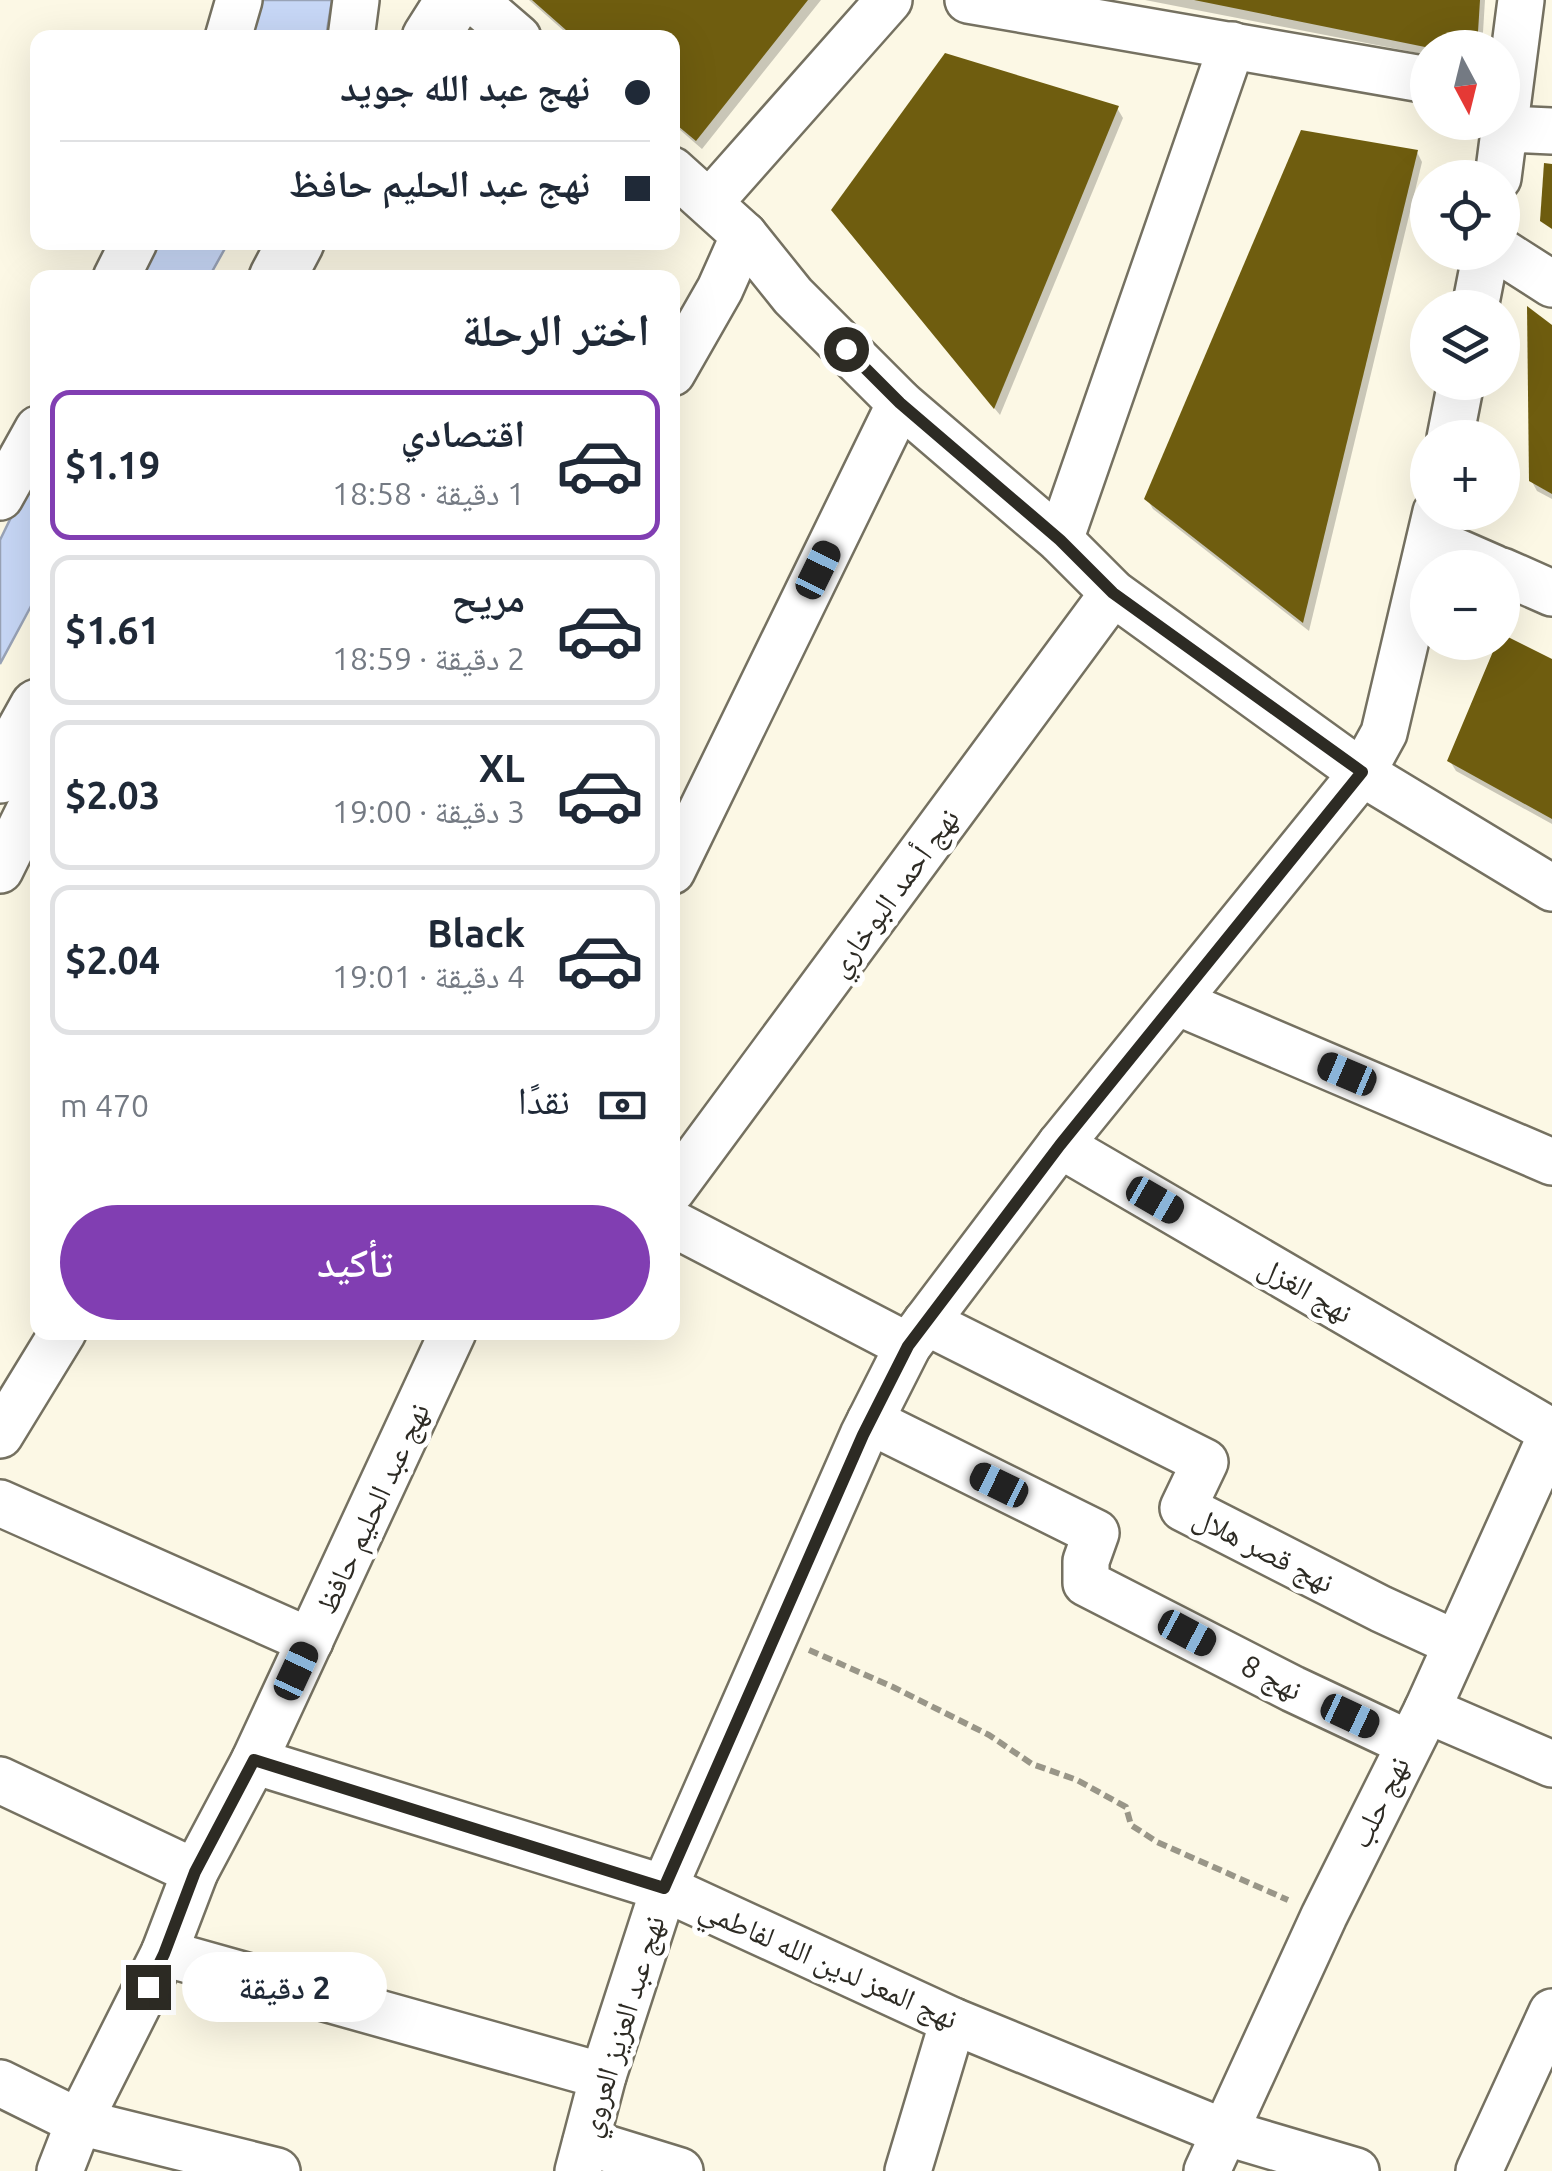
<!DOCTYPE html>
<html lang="ar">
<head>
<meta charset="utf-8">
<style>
	body { margin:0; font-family:Ubuntu,"Noto Naskh Arabic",sans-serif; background:#f2f2f3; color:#1f2937; direction:rtl; height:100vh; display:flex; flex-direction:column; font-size:38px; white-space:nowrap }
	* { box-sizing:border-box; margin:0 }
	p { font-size:32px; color:#747a83 }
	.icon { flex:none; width:55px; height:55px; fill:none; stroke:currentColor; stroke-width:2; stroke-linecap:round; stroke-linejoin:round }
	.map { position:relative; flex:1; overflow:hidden; direction:ltr }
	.side { position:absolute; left:30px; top:270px; width:650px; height:1070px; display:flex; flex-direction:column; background:#fff; border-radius:20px; box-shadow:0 10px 40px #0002; direction:rtl }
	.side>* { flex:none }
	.banner { position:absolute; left:30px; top:30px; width:650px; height:220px; border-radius:20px; box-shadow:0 10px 40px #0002; direction:rtl; display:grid; align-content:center; height:220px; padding:0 30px; background:#fff }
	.needle { width:65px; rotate:173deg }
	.controls { position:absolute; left:1410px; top:30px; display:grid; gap:20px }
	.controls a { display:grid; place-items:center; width:110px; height:110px; border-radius:50%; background:#fff; box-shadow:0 10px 40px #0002; font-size:50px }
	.end { position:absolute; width:45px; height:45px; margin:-22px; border:12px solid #2d2b24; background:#fff; box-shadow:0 0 0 5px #fff }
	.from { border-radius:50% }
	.bubble { position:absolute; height:70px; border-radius:35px; background:#fff; box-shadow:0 10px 40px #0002; font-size:32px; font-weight:600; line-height:70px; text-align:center; direction:rtl }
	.car { position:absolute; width:30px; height:60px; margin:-30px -15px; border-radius:12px; box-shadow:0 0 8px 2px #0007; background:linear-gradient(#222 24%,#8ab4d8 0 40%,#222 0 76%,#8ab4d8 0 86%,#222 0) }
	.banner b { display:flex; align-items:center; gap:35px; height:95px; font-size:38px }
	.banner b+b { border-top:2px solid #e0e1e3 }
	.banner i { width:25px; height:25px; background:#1f2937 }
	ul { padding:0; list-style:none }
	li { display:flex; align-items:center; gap:30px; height:150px; margin:0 20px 15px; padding:0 10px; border:5px solid #e0e1e3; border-radius:20px }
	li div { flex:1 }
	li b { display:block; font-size:38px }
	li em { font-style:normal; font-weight:600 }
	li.active { border-color:#813eb2 }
	li>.icon { width:90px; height:90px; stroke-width:1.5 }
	h2 { padding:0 30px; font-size:45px; line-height:120px }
	.pay { display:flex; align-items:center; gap:25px; height:110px; padding:0 30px; font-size:38px }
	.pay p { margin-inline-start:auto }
	.primary-button { display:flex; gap:20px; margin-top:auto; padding:20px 30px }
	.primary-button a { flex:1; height:115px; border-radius:60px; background:#813eb2; color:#fff; font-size:40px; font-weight:600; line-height:115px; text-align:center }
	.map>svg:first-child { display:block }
	.water { fill:#c7d7f6; stroke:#99a3b7; stroke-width:2.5 }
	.shadow { fill:#0003 }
	.building { fill:#6f5d0f }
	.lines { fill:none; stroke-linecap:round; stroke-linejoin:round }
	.street-casing { stroke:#757161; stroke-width:50 }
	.secondary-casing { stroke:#757161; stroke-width:60 }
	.path { stroke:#999688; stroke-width:6; stroke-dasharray:10 5; stroke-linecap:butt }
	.street { stroke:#fff; stroke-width:45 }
	.secondary { stroke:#fff; stroke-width:55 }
	.route { stroke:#2d2b24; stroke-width:12 }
	.labels { text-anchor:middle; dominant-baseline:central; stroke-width:10; stroke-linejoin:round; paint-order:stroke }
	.street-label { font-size:30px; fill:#2d2b24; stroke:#fff }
</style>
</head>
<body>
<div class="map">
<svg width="1552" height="2171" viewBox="0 0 1552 2171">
	<rect width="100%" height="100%" fill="#fcf8e5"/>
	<!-- water -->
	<g class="water">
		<path d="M249,0h83l-6,37 -86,1z"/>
		<path d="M147,243h81l-19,34 -79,1z"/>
		<path d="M37,464v131l-37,69v-124z"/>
	</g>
	<!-- shadow -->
	<g class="shadow">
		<path d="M529,0h292l-119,149 -30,-26v-85h-100z"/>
		<path d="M1145,0h340l-3,48h-54v7z"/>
		<path d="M1117,108l6,10 -123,297 -160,-194z"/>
		<path d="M1417,152l5,10 -113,469 -156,-122 -6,-10z"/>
		<path d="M1552,328v171l-15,-8 -6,-11z"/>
		<path d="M1552,662v162l-96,-53 -6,-10z"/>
	</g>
	<!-- building -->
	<g class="building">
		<path d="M532,0h276l-112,141 -24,-20v-83h-97z"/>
		<path d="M1194,0h286l-3,48h-47z"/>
		<path d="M945,53l174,53 -125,303 -163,-199z"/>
		<path d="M1301,130l117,20 -115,473 -159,-124z"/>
		<path d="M1544,163l8,1v65l-12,-8z"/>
		<path d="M1527,306l25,19v169l-23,-13z"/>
		<path d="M1502,634l50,25v160l-105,-58 50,-119h5z"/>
	</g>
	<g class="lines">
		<defs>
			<g id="street">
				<path d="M474,0l44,38"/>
				<path d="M968,0l460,80"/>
				<path d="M228,38l11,-38"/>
				<path d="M351,38l5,-38"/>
				<path d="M1505,129l47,2"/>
				<path d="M672,170l72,65 49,61 107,107 160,137 53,53 249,180 190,115"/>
				<path d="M1498,178l23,-178"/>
				<path d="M710,202l179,-202"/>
				<path d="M1502,252l50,32"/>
				<path d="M116,278l18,-36"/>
				<path d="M1475,308l11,-56"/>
				<path d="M672,373l48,-84 24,-54"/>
				<path d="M1450,438l11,-56"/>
				<path d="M0,497l38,-68"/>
				<path d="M1060,540l172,-495"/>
				<path d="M1430,540l64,28"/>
				<path d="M1502,571l50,22"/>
				<path d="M0,870l35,-71"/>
				<path d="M672,871l228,-468"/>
				<path d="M1177,1002l375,160"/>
				<path d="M1060,1145l492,287"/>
				<path d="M672,1190l441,-597"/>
				<path d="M672,1223l236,123"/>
				<path d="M926,1322l279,140 -22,46 198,101 74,34"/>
				<path d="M870,1421l226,112 -10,28v22l207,106 115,54"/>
				<path d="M0,1435l63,-103"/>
				<path d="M0,1503l310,138"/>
				<path d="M1427,1710l125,54"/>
				<path d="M254,1761l410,127 289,133 271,111 132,39"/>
				<path d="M0,1780l195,92"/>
				<path d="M164,1953l439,123"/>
				<path d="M0,2083l79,39 198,49"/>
				<path d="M586,2142l94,29"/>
				<path d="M60,2171l19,-49 85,-169 31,-81 59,-111 199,-429"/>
				<path d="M578,2171l25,-95 61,-188 199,-453 45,-89 152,-201 302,-372 22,-40 52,-221"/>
				<path d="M908,2171l45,-150"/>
				<path d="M1207,2171l117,-255 103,-206 125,-277"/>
				<path d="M1479,2171l73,-159"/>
			</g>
			<g id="secondary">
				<path d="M430,38l24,-38"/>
				<path d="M277,278l19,-36"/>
				<path d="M0,775l38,-68"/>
			</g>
		</defs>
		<!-- street casing -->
		<use href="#street" class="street-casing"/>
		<!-- secondary casing -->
		<use href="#secondary" class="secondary-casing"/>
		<!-- path -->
		<path class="path" d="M809,1650l84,37 96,48 43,29 45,16 49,27 5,18 26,17 131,58"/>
		<!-- street -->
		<use href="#street" class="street"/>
		<!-- secondary -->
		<use href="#secondary" class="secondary"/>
	</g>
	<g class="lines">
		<!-- route -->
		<path class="route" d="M148,1987l16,-33 31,-82 59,-112 410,128 199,-453 45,-89 152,-201 302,-373 -249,-179 -53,-53 -160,-137 -54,-54"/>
	</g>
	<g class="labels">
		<!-- street labels -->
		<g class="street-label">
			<text transform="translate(893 892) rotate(-54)">نهج أحمد البوخاري</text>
			<text transform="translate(1306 1289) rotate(30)">نهج الغزل</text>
			<text transform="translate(372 1508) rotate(-65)">نهج عبد الحليم حافظ</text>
			<text transform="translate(1264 1549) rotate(27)">نهج قصر هلال</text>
			<text transform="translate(1272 1677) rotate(27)">نهج 8</text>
			<text transform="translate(1379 1802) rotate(-64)">نهج حلب</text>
			<text transform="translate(829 1963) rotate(24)">نهج المعز لدين الله لفاطمي</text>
			<text transform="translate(621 2026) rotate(-73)">نهج عبد العزيز العروي</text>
		</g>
	</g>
</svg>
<div class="controls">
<a><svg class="needle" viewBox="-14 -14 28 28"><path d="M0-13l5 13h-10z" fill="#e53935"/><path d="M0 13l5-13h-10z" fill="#747a83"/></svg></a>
<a><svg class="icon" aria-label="locate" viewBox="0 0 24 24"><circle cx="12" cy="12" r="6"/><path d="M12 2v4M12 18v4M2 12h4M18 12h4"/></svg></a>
<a><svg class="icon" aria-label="layers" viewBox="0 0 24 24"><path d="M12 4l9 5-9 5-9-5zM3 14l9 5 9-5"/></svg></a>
<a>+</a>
<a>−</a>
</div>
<i class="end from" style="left:846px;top:349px"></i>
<i class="end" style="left:148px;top:1987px"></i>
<div class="bubble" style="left:182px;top:1952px;width:205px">2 دقيقة</div>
<i class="car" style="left:818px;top:570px;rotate:26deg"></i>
<i class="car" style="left:1347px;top:1074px;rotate:293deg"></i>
<i class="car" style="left:1155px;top:1200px;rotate:120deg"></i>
<i class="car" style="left:999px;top:1485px;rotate:296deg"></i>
<i class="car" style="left:1187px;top:1633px;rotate:118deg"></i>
<i class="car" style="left:296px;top:1671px;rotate:25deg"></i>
<i class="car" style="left:1350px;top:1716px;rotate:115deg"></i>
<div class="banner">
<b><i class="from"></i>نهج عبد الله جويد</b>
<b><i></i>نهج عبد الحليم حافظ</b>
</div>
<section class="side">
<h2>اختر الرحلة</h2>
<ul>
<li class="active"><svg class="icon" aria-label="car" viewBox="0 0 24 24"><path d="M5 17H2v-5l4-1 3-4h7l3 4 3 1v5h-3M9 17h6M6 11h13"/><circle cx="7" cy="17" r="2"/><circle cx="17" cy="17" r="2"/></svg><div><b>اقتصادي</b><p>1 دقيقة · 18:58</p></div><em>$1.19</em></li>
<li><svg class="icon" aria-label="car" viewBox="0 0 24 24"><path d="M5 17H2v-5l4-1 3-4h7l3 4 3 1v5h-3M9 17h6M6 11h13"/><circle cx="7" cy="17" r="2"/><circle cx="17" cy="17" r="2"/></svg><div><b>مريح</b><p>2 دقيقة · 18:59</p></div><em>$1.61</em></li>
<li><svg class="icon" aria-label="car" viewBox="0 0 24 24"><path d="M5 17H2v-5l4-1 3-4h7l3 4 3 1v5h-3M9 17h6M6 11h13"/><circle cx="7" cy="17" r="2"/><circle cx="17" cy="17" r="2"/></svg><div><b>XL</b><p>3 دقيقة · 19:00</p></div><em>$2.03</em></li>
<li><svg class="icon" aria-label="car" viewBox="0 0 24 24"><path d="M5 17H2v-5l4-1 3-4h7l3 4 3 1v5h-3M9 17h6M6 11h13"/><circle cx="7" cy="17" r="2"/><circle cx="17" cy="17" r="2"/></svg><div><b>Black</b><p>4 دقيقة · 19:01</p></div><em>$2.04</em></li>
</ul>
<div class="pay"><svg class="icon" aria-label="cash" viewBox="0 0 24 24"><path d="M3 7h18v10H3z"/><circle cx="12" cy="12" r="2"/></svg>نقدًا<p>470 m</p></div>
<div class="primary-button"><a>تأكيد</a></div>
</section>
</div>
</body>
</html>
